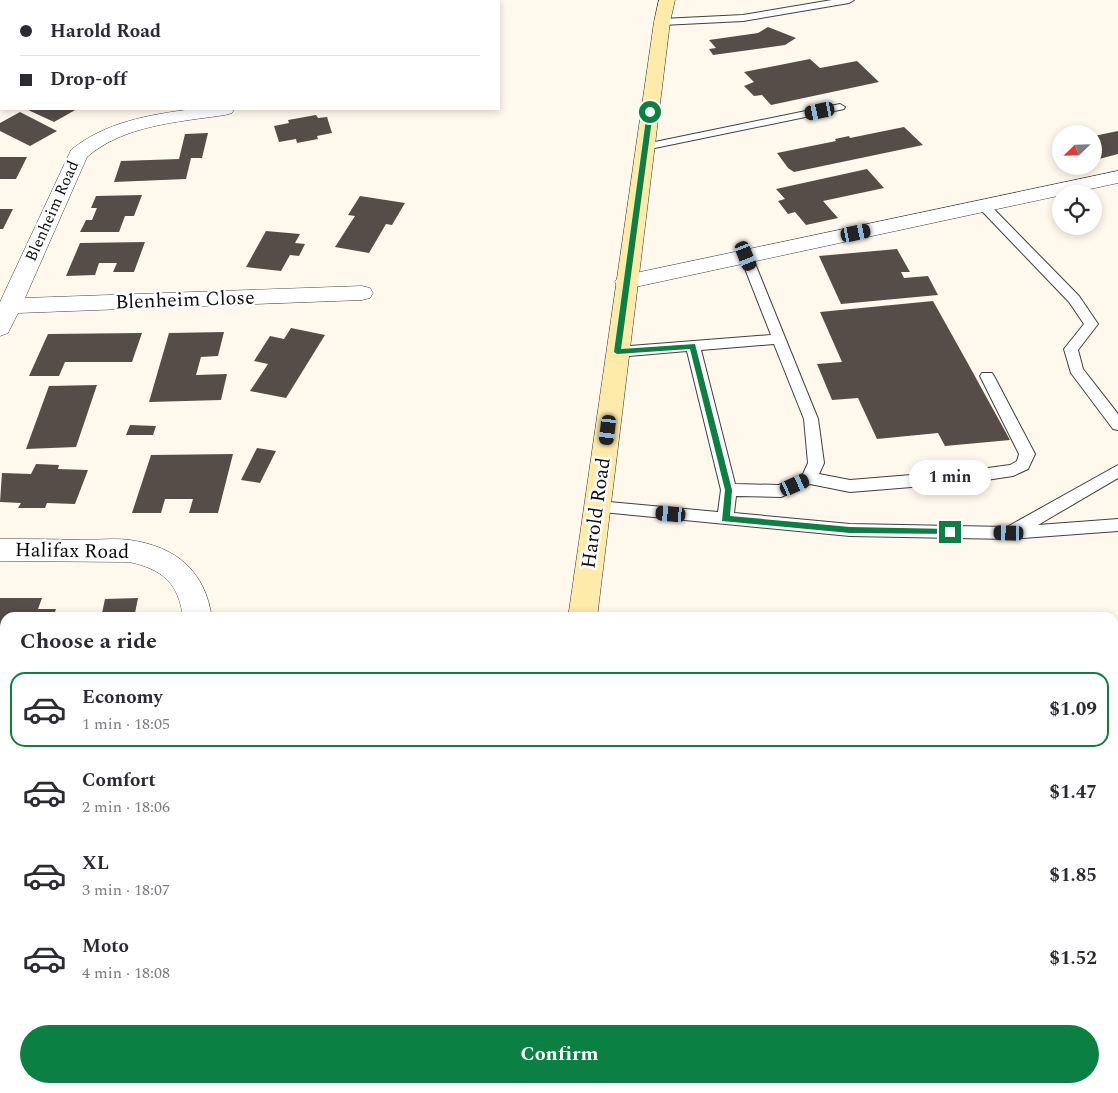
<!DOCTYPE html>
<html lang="en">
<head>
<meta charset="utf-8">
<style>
	body { margin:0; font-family:Spectral,serif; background:#f7f7f7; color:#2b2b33; height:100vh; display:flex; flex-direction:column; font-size:19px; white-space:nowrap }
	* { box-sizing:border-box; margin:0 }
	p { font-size:16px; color:#7c7c81 }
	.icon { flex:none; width:28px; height:28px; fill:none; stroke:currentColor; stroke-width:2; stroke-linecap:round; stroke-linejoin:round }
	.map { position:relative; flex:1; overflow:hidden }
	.details { position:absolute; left:0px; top:612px; width:1119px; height:481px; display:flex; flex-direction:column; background:#fff; border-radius:15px 15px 0 0; box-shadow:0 2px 8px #0003 }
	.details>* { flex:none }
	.guide { position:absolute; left:0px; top:0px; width:500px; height:110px; box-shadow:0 2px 8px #0003; display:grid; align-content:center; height:110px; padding:0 20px; background:#fff }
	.needle { width:32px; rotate:247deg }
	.fabs { position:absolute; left:1052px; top:125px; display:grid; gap:10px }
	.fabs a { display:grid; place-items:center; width:50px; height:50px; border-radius:50%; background:#fff; box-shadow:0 2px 8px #0003; font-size:25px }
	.end { position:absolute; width:22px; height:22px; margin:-11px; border:6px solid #0b8043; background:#fff; box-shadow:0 0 0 2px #fff }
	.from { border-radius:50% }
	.bubble { position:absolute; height:35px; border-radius:18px; background:#fff; box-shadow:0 2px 8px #0003; font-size:16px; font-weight:700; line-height:35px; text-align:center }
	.car { position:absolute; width:15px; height:30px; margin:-15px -8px; border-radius:6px; box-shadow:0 0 4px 1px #0007; background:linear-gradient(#222 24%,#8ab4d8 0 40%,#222 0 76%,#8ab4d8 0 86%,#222 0) }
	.guide b { display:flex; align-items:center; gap:18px; height:48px; font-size:19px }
	.guide b+b { border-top:1px solid #e1e1e2 }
	.guide i { width:12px; height:12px; background:#2b2b33 }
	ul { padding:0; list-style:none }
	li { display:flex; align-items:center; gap:15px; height:75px; margin:0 10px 8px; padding:0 10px; border:2px solid transparent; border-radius:15px }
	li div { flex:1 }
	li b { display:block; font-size:19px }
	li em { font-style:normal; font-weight:700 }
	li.selected { border-color:#0b8043 }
	li>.icon { width:45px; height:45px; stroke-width:1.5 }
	h2 { padding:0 20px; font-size:22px; line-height:60px }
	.cta { display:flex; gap:10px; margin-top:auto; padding:10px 20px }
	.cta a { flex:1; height:58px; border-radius:30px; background:#0b8043; color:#fff; font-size:20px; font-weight:700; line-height:58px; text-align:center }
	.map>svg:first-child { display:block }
	.building { fill:#564d49 }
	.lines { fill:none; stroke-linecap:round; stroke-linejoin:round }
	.service-casing { stroke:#404040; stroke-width:2 }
	.minor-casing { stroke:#404040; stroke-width:1 }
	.secondary-casing { stroke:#2f2f2f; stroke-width:1 }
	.trunk-casing { stroke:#1e1e1e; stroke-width:1 }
	.service { fill:#fff; fill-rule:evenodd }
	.minor { fill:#fff; fill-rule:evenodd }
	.secondary { fill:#feeba9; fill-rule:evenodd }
	.trunk { fill:#f4a95e; fill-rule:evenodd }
	.route { fill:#0b8043 }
	.labels { text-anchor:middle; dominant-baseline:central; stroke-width:5; stroke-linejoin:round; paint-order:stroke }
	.far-street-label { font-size:16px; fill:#0d0d0d; stroke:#fff }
	.street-label { font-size:20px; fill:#0d0d0d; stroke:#fff }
</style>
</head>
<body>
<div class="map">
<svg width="1118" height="1093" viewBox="0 0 1118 1093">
	<rect width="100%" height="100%" fill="#fff9ed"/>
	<!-- building -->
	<g class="building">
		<path d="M768,27l28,11 -11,7 -72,10 -4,-6 7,-1 -7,-8 49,-7z"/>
		<path d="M810,59l10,9 37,-7 22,21 -108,23 -9,-10 -8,1 -10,-10 10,-4 -10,-10z"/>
		<path d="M26,109h51l-23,13z"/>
		<path d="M20,112l37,19 -27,15 -30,-15v-8z"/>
		<path d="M316,115l2,3 9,-1 5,16 -15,3 1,3 -21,4 -1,-4 -17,3 -5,-16 15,-3 -1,-3z"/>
		<path d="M904,127l19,18 -129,27 -6,-4 -11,-15 59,-12 -1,-2 14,-3 1,2z"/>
		<path d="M1118,131v23l-19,5 -5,-4v-19z"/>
		<path d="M208,133l-6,25h-11l-5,21 -72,3 7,-21 58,-2 6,-25z"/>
		<path d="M0,157h27l-11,22h-16z"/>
		<path d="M867,169l17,19 -61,13 15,17 -32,7 -11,-13 -7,2 -10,-13 7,-2 -9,-10z"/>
		<path d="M142,195l-8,21h-9l-6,16h-39l6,-12h6l5,-12h-6l5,-12z"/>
		<path d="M360,196l45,7 -13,22 -6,-1 -17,29 -34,-6 20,-31 -7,-1z"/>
		<path d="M0,209h13l-10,20h-3z"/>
		<path d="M266,231l34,3 -5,9 10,1 -6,12 -9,-1 -9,16 -35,-4z"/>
		<path d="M145,242l-11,30h-21l4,-9h-18l-4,12 -29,1 14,-33z"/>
		<path d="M897,249l13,23h-9l3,6 24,-2 10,19 -97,9 -22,-48z"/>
		<path d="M933,301l33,59 44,80 -65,6 -7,-13 -61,6 -19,-41 -26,2 -15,-36 25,-2 -22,-50z"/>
		<path d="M291,328l34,7 -39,63 -36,-7 18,-27 -14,-3 16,-25 14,3z"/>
		<path d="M224,332l-6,24 -17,1 -5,18 31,-1 -6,26 -72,2 20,-69z"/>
		<path d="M142,333l-10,29h-67l-6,14h-30l19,-42z"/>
		<path d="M97,385l-21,62 -50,2 23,-63z"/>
		<path d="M130,425l26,1 -3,9h-27z"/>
		<path d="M257,448l19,3 -16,32 -19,-3z"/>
		<path d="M233,454l-15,59h-29l4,-14h-28l-4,14h-29l19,-58z"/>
		<path d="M36,464l23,1 -1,4 30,1 -13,34 -28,-1 -2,5h-27l3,-5 -21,-1 2,-29 29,1z"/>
		<path d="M0,598h42l-4,11h18l-3,9h-48v42h-5z"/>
		<path d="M138,598l-4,20h-33l4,-19z"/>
		<rect x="77" y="1089" width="34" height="4"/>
	</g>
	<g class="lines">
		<defs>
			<g id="service">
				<rect x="354" y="0" width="10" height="1"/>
				<path d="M832,0h22l-5,3 -106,18 -81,4 -5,-3 5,-3 81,-4z"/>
				<path d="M840,104l5,3 -1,2 -199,41 -6,-3 6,-3z"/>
				<path d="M983,201l4,1 92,94 19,28 -20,26 5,19 35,45v16l-5,-1 -42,-56 -7,-24 20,-25 -15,-22 -90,-94 -2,-3 2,-3z"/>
				<path d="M746,252l6,4 66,163 6,44 -5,11 31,6 123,-10 37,-5 7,-4 2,-7 -39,-78 2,-3h10l2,3 41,78 -7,15 -15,7 -40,6 -123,10 -40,-8 -29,13 -45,-1 -2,17 116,11 157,3 111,-62v13l-80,47 80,-6v12l-109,8 -159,-3 -258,-25 -2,-4 2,-4 6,-2 120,11 3,-22 -34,-139 -70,6 -5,-2 -2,-3 2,-3 5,-2 154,-12 -31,-79zM774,344l30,75 4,44 -5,11 -24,11 -44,-1 -34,-134z"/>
			</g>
			<g id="minor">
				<path d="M192,109h42l-2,4 -7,2c-47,7 -101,10 -138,42l-62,141 337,-12 8,2 3,5 -3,5 -8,2 -344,13 -10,20 -8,3v-34l71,-152c34,-28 78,-35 121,-41z"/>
				<path d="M1118,171v12l-492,106 -8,-2 -3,-5 3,-5 8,-2z"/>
				<path d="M0,539c27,0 54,0 81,1 16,0 33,-2 49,0 47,7 75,31 82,78h-29c-4,-35 -21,-49 -54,-56l-129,-1z"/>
				<rect x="1114" y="764" width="4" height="30"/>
				<rect x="195" y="1089" width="38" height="4"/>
			</g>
			<g id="secondary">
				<path d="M659,0h16l-5,22 -73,596h-29l86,-596z"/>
				<path d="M495,1089h38l-1,4h-38z"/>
			</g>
			<path id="trunk" d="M0,1h2l-1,10h-1z"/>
		</defs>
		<!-- service casing -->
		<use href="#service" class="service-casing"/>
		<!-- minor casing -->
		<use href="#minor" class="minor-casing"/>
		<!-- secondary casing -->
		<use href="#secondary" class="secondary-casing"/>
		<!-- trunk casing -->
		<use href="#trunk" class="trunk-casing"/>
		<!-- service -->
		<use href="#service" class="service"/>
		<!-- minor -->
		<use href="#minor" class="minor"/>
		<!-- secondary -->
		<use href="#secondary" class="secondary"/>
		<!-- trunk -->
		<use href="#trunk" class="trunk"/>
	</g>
	<!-- route -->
	<path class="route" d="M650,110l3,2 -32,237 74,-5 37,146 -2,26 120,11 100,2 4,3 -2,2 -102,-1 -128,-12 3,-31 -35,-141 -73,5 -3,-2 33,-240z"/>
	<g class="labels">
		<!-- far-street labels -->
		<g class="far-street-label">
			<text transform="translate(52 211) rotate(-66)">Blenheim Road</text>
		</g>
		<!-- street labels -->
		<g class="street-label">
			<text transform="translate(185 300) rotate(-2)">Blenheim Close</text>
			<text transform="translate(596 513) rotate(-82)">Harold Road</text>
			<text transform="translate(72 551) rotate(1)">Halifax Road</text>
		</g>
	</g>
</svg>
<div class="fabs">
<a><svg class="needle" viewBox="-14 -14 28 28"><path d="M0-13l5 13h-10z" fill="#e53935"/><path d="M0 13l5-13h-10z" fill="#7c7c81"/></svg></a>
<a><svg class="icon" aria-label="locate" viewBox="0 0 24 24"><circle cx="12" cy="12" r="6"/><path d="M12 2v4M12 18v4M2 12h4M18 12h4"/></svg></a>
</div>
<i class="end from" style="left:650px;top:112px"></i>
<i class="end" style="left:950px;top:532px"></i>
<div class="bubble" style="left:909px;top:460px;width:82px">1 min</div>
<i class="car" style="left:820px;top:111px;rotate:258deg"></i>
<i class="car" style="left:856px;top:233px;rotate:78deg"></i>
<i class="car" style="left:746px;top:256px;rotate:158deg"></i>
<i class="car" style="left:608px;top:430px;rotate:187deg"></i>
<i class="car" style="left:795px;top:485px;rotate:66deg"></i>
<i class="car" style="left:671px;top:514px;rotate:275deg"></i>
<i class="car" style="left:1009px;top:533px;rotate:271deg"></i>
<div class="guide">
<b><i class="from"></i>Harold Road</b>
<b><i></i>Drop-off</b>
</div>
<section class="details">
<h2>Choose a ride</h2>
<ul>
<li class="selected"><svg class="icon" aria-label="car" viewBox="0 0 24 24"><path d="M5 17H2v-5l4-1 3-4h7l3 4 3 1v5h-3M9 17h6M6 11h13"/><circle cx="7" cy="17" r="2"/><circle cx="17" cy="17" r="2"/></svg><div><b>Economy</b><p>1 min · 18:05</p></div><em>$1.09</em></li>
<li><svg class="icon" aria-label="car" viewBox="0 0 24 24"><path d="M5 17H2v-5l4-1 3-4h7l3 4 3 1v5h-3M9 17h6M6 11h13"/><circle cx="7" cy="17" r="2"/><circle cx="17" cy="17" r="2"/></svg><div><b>Comfort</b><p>2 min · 18:06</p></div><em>$1.47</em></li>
<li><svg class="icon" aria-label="car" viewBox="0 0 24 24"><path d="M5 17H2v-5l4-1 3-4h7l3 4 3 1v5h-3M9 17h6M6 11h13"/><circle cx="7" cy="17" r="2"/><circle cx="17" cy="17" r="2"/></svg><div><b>XL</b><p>3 min · 18:07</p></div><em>$1.85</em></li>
<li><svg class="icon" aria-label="car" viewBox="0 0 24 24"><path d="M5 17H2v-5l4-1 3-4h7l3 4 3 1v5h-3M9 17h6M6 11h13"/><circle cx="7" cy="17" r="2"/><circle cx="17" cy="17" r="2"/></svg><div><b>Moto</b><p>4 min · 18:08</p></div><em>$1.52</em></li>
</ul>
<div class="cta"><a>Confirm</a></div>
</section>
</div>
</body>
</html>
